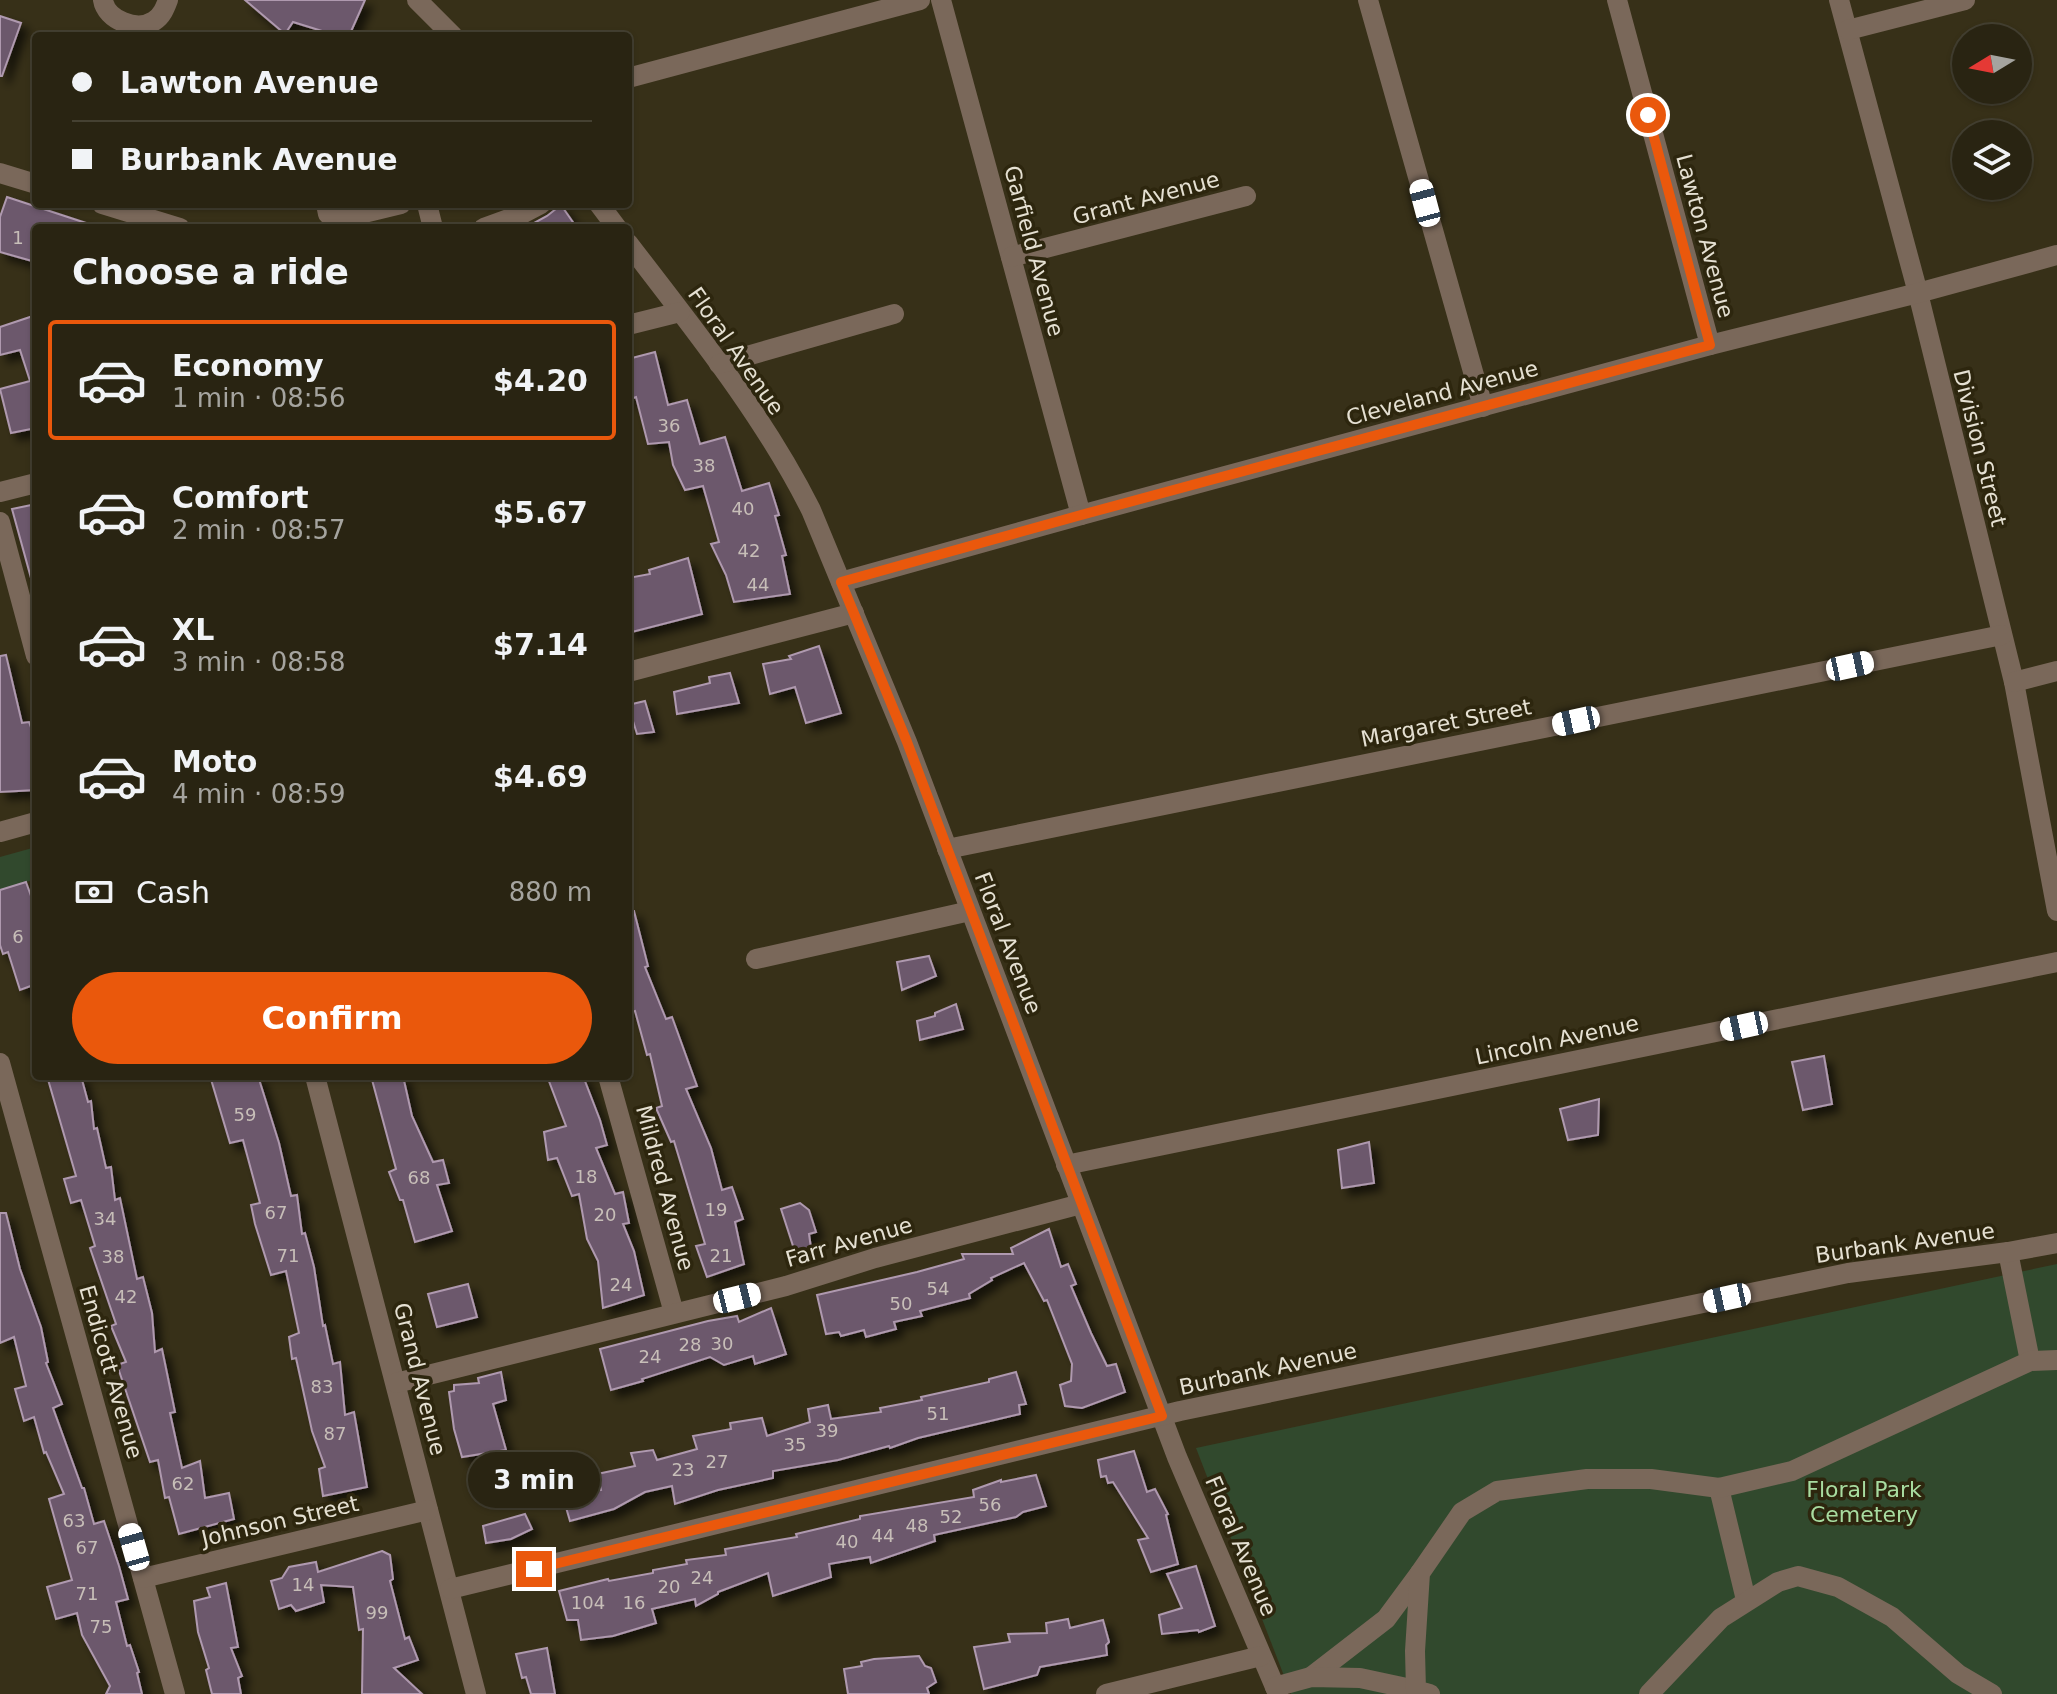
<!DOCTYPE html>
<html lang="en">
<head>
<meta charset="utf-8">
<style>
	body { margin:0; font-family:"DejaVu Sans",sans-serif; background:#353020; color:#f1f3f6; height:100vh; display:flex; flex-direction:column; font-size:30px; white-space:nowrap }
	* { box-sizing:border-box; margin:0 }
	p { font-size:26px; color:#a5a49f }
	.icon { flex:none; width:44px; height:44px; fill:none; stroke:currentColor; stroke-width:2; stroke-linecap:round; stroke-linejoin:round }
	.map { position:relative; flex:1; overflow:hidden }
	.drawer { position:absolute; left:32px; top:224px; width:600px; height:856px; display:flex; flex-direction:column; background:#292412; border-radius:8px; box-shadow:0 2px 6px #0004,0 0 0 2px #454132 }
	.drawer>* { flex:none }
	.banner { position:absolute; left:32px; top:32px; width:600px; height:176px; border-radius:8px; box-shadow:0 2px 6px #0004,0 0 0 2px #454132; display:grid; align-content:center; height:176px; padding:0 40px; background:#292412 }
	.needle { width:52px; rotate:260deg }
	.controls { position:absolute; left:1952px; top:24px; display:grid; gap:16px }
	.controls a { display:grid; place-items:center; width:80px; height:80px; border-radius:50%; background:#292412; box-shadow:0 2px 6px #0004,0 0 0 2px #454132; font-size:40px }
	.end { position:absolute; width:36px; height:36px; margin:-18px; border:10px solid #ea580c; background:#fff; box-shadow:0 0 0 4px #fff }
	.from { border-radius:50% }
	.bubble { position:absolute; height:56px; border-radius:28px; background:#292412; box-shadow:0 2px 6px #0004,0 0 0 2px #454132; font-size:26px; font-weight:700; line-height:56px; text-align:center }
	.car { position:absolute; width:24px; height:48px; margin:-24px -12px; border-radius:10px; box-shadow:0 0 6px 2px #0007; background:linear-gradient(#fff 24%,#345 0 40%,#fff 0 76%,#345 0 86%,#fff 0) }
	.banner b { display:flex; align-items:center; gap:28px; height:76px; font-size:30px }
	.banner b+b { border-top:2px solid #454132 }
	.banner i { width:20px; height:20px; background:#f1f3f6 }
	ul { padding:0; list-style:none }
	li { display:flex; align-items:center; gap:24px; height:120px; margin:0 16px 12px; padding:0 24px; border:4px solid transparent; border-radius:8px }
	li div { flex:1 }
	li b { display:block; font-size:30px }
	li em { font-style:normal; font-weight:700 }
	li.selected { border-color:#ea580c }
	li>.icon { width:72px; height:72px; stroke-width:1.5 }
	h2 { padding:0 40px; font-size:36px; line-height:96px }
	.pay { display:flex; align-items:center; gap:20px; height:88px; padding:0 40px; font-size:30px }
	.pay p { margin-inline-start:auto }
	.action { display:flex; gap:16px; margin-top:auto; padding:16px 40px }
	.action a { flex:1; height:92px; border-radius:48px; background:#ea580c; color:#fff; font-size:32px; font-weight:700; line-height:92px; text-align:center }
	.map>svg:first-child { display:block }
	.green { fill:#31492d }
	.building { fill:#6c586c; stroke:#af99af; stroke-width:2; filter:url(#shadow) }
	.lines { fill:none; stroke-linecap:round; stroke-linejoin:round }
	.minor { stroke:#7a685a; stroke-width:20 }
	.route { stroke:#ea580c; stroke-width:10 }
	.labels { text-anchor:middle; dominant-baseline:central; stroke-width:7; stroke-linejoin:round; paint-order:stroke }
	.number-label { font-size:18px; fill:#c7beb8 }
	.street-label { font-size:22px; fill:#e5e0d2; stroke:#2d260e }
	.park-label { font-size:22px; fill:#a8dca0; stroke:#2d260e }
</style>
</head>
<body>
<div class="map">
<svg width="2057" height="1694" viewBox="0 0 2057 1694">
	<defs>
		<filter id="shadow"><feDropShadow dx="7" dy="7" stdDeviation="4" flood-color="#0009"/></filter>
	</defs>
	<rect width="100%" height="100%" fill="#373018"/>
	<!-- green -->
	<g class="green">
		<path d="M36,847v32l-36,11v-33z"/>
		<path d="M2057,1264v430h-766l-95,-246z"/>
	</g>
	<!-- building -->
	<g class="building">
		<path d="M245,0h120l-16,36h-11l-45,-14 -8,12z"/>
		<path d="M0,16l21,7 -19,53h-2z"/>
		<path d="M7,197l82,27 -1,4h-52v18l-4,15 -32,-9v-35z"/>
		<path d="M561,205l16,23h-52l22,-12z"/>
		<path d="M36,315v113l-25,5 -11,-44 30,-8 -10,-31 -20,5v-28z"/>
		<path d="M655,352l13,53 19,-5 13,44 25,-7 17,54 27,-8 10,32 -4,1 11,39 -4,1 8,38 -56,8 -8,-27 -15,-31 8,-2 -16,-56 -18,4 -12,-25 -4,-23 -21,2 -12,-47 -8,3v-41z"/>
		<path d="M36,504v73l-5,1 -19,-69z"/>
		<path d="M688,558l14,56 -74,19v-55l22,-4 -1,-4z"/>
		<path d="M819,646l22,67 -35,10 -11,-36 -25,7 -7,-30 28,-5 -2,-3z"/>
		<path d="M6,655l16,68 7,-1 7,19v10h-3l3,39 -36,2v-136z"/>
		<path d="M730,673l9,30 -62,11 -3,-22 36,-9 -1,-6z"/>
		<path d="M645,701l9,31 -17,2 -9,-29z"/>
		<path d="M26,882l10,28v74l-16,6 -12,-38 -5,2 -3,-9v-55z"/>
		<path d="M628,911h6l14,55 -3,1 21,52 6,-2 25,69 -11,3 25,59 11,42 10,-3 11,32 -8,3 9,42 -37,13 -11,-31 9,-2 -31,-103 -3,1 -15,-34 6,-2 -12,-52 -3,1 -12,-44 -4,1 -3,-9z"/>
		<path d="M929,956l7,20 -34,14 -5,-28z"/>
		<path d="M956,1004l7,25 -43,11 -3,-19 18,-5v-3z"/>
		<path d="M1824,1056l8,48 -29,6 -11,-48z"/>
		<path d="M47,1076h34l7,26 3,-1 3,28 3,-1 9,40 5,-1 4,33 5,-2 17,81 6,-2 9,36 3,39 7,-3 13,63 -5,1 12,55 18,-7 5,37 24,-5 5,26 -55,15 -10,-37 -4,1 -7,-38 -8,2 -33,-97 9,-3 -15,-36 5,-2 -26,-76 5,-2 -14,-46 -10,3 -7,-24 12,-3z"/>
		<path d="M210,1076h48l21,67 12,53 6,-1 5,39 3,-1 9,34 9,59 2,-1 8,39 7,-2 5,53 9,-3 13,75 -44,9 -4,-27 6,-2 -13,-36 -16,-73 -4,1 -3,-22 10,-4 -13,-62 -15,4 -16,-51 -4,-19 9,-2 -17,-63 -13,3z"/>
		<path d="M371,1076h32l9,40 21,46 10,-2 6,23 -12,2 15,46 -37,11 -12,-42h-3l-11,-28 7,-3z"/>
		<path d="M547,1076h36l17,44 7,25 -11,3 19,46 8,-2 6,31 -6,1 11,27 10,44 -41,13 -5,-47 -11,-22 -8,-45 -7,2 -15,-38 -9,2 -4,-28 22,-6z"/>
		<path d="M1599,1099l-1,36 -30,5 -8,-31z"/>
		<path d="M1369,1142l5,41 -32,5 -4,-38z"/>
		<path d="M800,1203l9,7 7,22 -7,2 2,14 -16,4 -14,-43z"/>
		<path d="M0,1213h6l14,56 21,58 7,35 -2,1 16,41 -9,4 29,80h2l10,36 10,-3 15,45 9,33 -12,3 11,44 3,-1 9,27 -2,1 5,21h-36l4,-8 -28,-51 -5,-22 -21,6 -9,-32 25,-7 -23,-81 15,-5 -18,-42 -2,1 -10,-36 -10,4 -9,-32 11,-3 -12,-49 -14,6z"/>
		<path d="M1049,1229l12,38 7,-3 8,20 -5,2 20,47 16,33 9,-2 9,28 -43,16 -17,-2 -5,-21 11,-4 1,-17 -25,-64 -3,1 -20,-38 -33,15 1,2 -23,14 1,4 -50,13 2,5 -28,6 2,7 -30,8 -2,-7 -23,6 -2,-4 -13,2 -9,-39 100,-23 47,-13 -2,-5h51l-2,-6z"/>
		<path d="M468,1284l9,33 -40,10 -9,-33z"/>
		<path d="M771,1308l15,46 -31,10 -2,-8 -29,9 -14,-8 -68,22 1,2 -32,9 -11,-41 108,-28 29,-5 2,6z"/>
		<path d="M501,1372l5,28 -13,4 13,46 -44,7 -8,-28 -5,-37 5,-1v-6l25,-2 -1,-5z"/>
		<path d="M1016,1372l10,32 -7,1 1,9 -102,24 -28,10 -1,-2 -51,14 -65,11v7l-55,12 -43,14 -3,-18 -27,6 -31,17 -44,12 -7,-24 38,-7 -4,-16 38,-8 -4,-13 22,-3 4,10 40,-11 -4,-13 38,-7 -1,-6 32,-5 5,18 43,-14 -2,-13 20,-4 3,14 50,-7 -1,-4 42,-8 -1,-3 68,-15v-3z"/>
		<path d="M1134,1451l13,41 8,-3 13,25 -2,1 12,49 -27,8 -13,-32 10,-2 -35,-56 -5,1 -2,-7 -5,1 -3,-17z"/>
		<path d="M1036,1475l10,31 -23,6 -7,5 -82,18 1,6 -64,22 -1,-6 -41,7 2,13 -58,19 -5,-23 -50,19v2l-22,12 -1,-7 -43,10 4,14 -43,13 -32,4 -3,-20h-11l-8,-29 49,-12 1,2 44,-8v-3l34,-6 -1,-4 40,-5 -1,-6 72,-12 -1,-3 64,-15v-3l114,-19 -1,-7 28,-10v2z"/>
		<path d="M525,1514l7,15 -21,10 -25,4 -3,-17z"/>
		<path d="M382,1551l8,4 3,24 -3,2 15,58 4,-2 9,23 -24,8 28,26h-60l1,-65 -4,1 -6,-43 -32,-2 3,17 -28,9 -5,-6 -12,4 -8,-28 11,-3 7,-11 27,-5 2,10z"/>
		<path d="M1196,1566l19,60 -16,6 -1,-2 -36,4 -3,-19 23,-7 -15,-34z"/>
		<path d="M226,1583l12,64 -7,1 11,28 -4,2 3,16h-29l-6,-24 3,-2 -11,-36 -4,-31 16,-4 -3,-9z"/>
		<path d="M1068,1619l2,9 33,-8 6,22 -3,3 1,10 -67,12 -3,8 -53,14 -10,-42 36,-5 -2,-8 39,-1 -1,-10z"/>
		<path d="M547,1648l8,46h-24l-5,-17 -4,1 -6,-24z"/>
		<path d="M919,1656l6,10 6,2 5,14 -9,6 2,6h-81l-4,-25 18,-3 -1,-4 13,-3z"/>
	</g>
	<g class="lines">
		<!-- minor -->
		<g class="minor">
			<path d="M103,0c3,20 34,32 51,21 8,-5 11,-13 14,-21"/>
			<path d="M417,0l36,36"/>
			<path d="M941,0l140,515"/>
			<path d="M1368,0l115,407"/>
			<path d="M1617,0l93,345"/>
			<path d="M1839,0l79,293 96,389 43,229"/>
			<path d="M1848,30l117,-30"/>
			<path d="M628,78l292,-78"/>
			<path d="M0,173l36,11"/>
			<path d="M102,204l78,24"/>
			<path d="M326,204l2,10 7,6 66,-16"/>
			<path d="M427,204l6,24"/>
			<path d="M599,204l18,24"/>
			<path d="M484,228l38,-14 19,-10"/>
			<path d="M628,243c65,85 135,171 183,267l96,232 270,715 101,237"/>
			<path d="M1011,257l235,-61"/>
			<path d="M628,325l52,-13"/>
			<path d="M719,364l175,-50"/>
			<path d="M0,492l36,-9"/>
			<path d="M0,522l36,134"/>
			<path d="M841,582l240,-67 629,-170 208,-52 139,-38"/>
			<path d="M628,672l226,-59"/>
			<path d="M2014,682l43,-11"/>
			<path d="M0,832l36,-10"/>
			<path d="M947,849l1055,-214"/>
			<path d="M756,959l214,-48"/>
			<path d="M0,1063l175,631"/>
			<path d="M315,1076l161,618"/>
			<path d="M608,1076l66,237"/>
			<path d="M1066,1165l991,-203"/>
			<path d="M2008,1252l22,109"/>
			<path d="M396,1383l390,-97 89,-28 206,-54"/>
			<path d="M1719,1488l27,112"/>
			<path d="M143,1578l285,-68"/>
			<path d="M450,1589l730,-178 668,-138 160,-21 49,-9"/>
			<path d="M1311,1677l75,-58 34,-46"/>
			<path d="M1275,1687l36,-10 49,1 56,12v4"/>
			<path d="M1106,1694l155,-38"/>
			<path d="M1430,1694l-14,-4 -1,-39 5,-78 42,-61 35,-21 90,-12h64l68,9 73,-17 238,-110 27,-1"/>
			<path d="M1649,1694l72,-76 57,-36 20,-6 40,11 54,30 66,57 34,20"/>
		</g>
	</g>
	<g class="lines">
		<!-- route -->
		<path class="route" d="M534,1569l628,-153 -255,-674 -66,-160 240,-67 629,-170 -62,-230"/>
	</g>
	<g class="labels">
		<!-- number labels -->
		<g class="number-label">
			<text x="18" y="237">1</text>
			<text x="669" y="425">36</text>
			<text x="704" y="465">38</text>
			<text x="743" y="508">40</text>
			<text x="749" y="550">42</text>
			<text x="758" y="584">44</text>
			<text x="18" y="936">6</text>
			<text x="245" y="1114">59</text>
			<text x="586" y="1176">18</text>
			<text x="419" y="1177">68</text>
			<text x="716" y="1209">19</text>
			<text x="276" y="1212">67</text>
			<text x="605" y="1214">20</text>
			<text x="105" y="1218">34</text>
			<text x="288" y="1255">71</text>
			<text x="721" y="1255">21</text>
			<text x="113" y="1256">38</text>
			<text x="621" y="1284">24</text>
			<text x="938" y="1288">54</text>
			<text x="126" y="1296">42</text>
			<text x="901" y="1303">50</text>
			<text x="722" y="1343">30</text>
			<text x="690" y="1344">28</text>
			<text x="650" y="1356">24</text>
			<text x="322" y="1386">83</text>
			<text x="938" y="1413">51</text>
			<text x="827" y="1430">39</text>
			<text x="335" y="1433">87</text>
			<text x="795" y="1444">35</text>
			<text x="717" y="1461">27</text>
			<text x="683" y="1469">23</text>
			<text x="183" y="1483">62</text>
			<text x="990" y="1504">56</text>
			<text x="951" y="1516">52</text>
			<text x="74" y="1520">63</text>
			<text x="917" y="1525">48</text>
			<text x="883" y="1535">44</text>
			<text x="847" y="1541">40</text>
			<text x="87" y="1547">67</text>
			<text x="702" y="1577">24</text>
			<text x="303" y="1584">14</text>
			<text x="669" y="1586">20</text>
			<text x="87" y="1593">71</text>
			<text x="588" y="1602">104</text>
			<text x="634" y="1602">16</text>
			<text x="377" y="1612">99</text>
			<text x="101" y="1626">75</text>
		</g>
		<!-- street labels -->
		<g class="street-label">
			<text transform="translate(1146 198) rotate(-15)">Grant Avenue</text>
			<text transform="translate(1705 236) rotate(75)">Lawton Avenue</text>
			<text transform="translate(1034 251) rotate(75)">Garfield Avenue</text>
			<text transform="translate(736 351) rotate(55)">Floral Avenue</text>
			<text transform="translate(1442 393) rotate(-15)">Cleveland Avenue</text>
			<text transform="translate(1980 448) rotate(76)">Division Street</text>
			<text transform="translate(1446 723) rotate(-11)">Margaret Street</text>
			<text transform="translate(1008 943) rotate(69)">Floral Avenue</text>
			<text transform="translate(1557 1040) rotate(-12)">Lincoln Avenue</text>
			<text transform="translate(665 1188) rotate(75)">Mildred Avenue</text>
			<text transform="translate(849 1242) rotate(-16)">Farr Avenue</text>
			<text transform="translate(1905 1243) rotate(-8)">Burbank Avenue</text>
			<text transform="translate(1268 1369) rotate(-12)">Burbank Avenue</text>
			<text transform="translate(111 1372) rotate(74)">Endicott Avenue</text>
			<text transform="translate(420 1379) rotate(76)">Grand Avenue</text>
			<text transform="translate(280 1521) rotate(-13)">Johnson Street</text>
			<text transform="translate(1241 1546) rotate(67)">Floral Avenue</text>
		</g>
		<!-- park labels -->
		<g class="park-label">
			<text x="1864" y="1489">Floral Park<tspan x="1864" dy="25">Cemetery</tspan></text>
		</g>
	</g>
</svg>
<div class="controls">
<a><svg class="needle" viewBox="-14 -14 28 28"><path d="M0-13l5 13h-10z" fill="#e53935"/><path d="M0 13l5-13h-10z" fill="#a5a49f"/></svg></a>
<a><svg class="icon" aria-label="layers" viewBox="0 0 24 24"><path d="M12 4l9 5-9 5-9-5zM3 14l9 5 9-5"/></svg></a>
</div>
<i class="end from" style="left:1648px;top:115px"></i>
<i class="end" style="left:534px;top:1569px"></i>
<div class="bubble" style="left:468px;top:1452px;width:132px">3 min</div>
<i class="car" style="left:1425px;top:203px;rotate:345deg"></i>
<i class="car" style="left:1850px;top:666px;rotate:78deg"></i>
<i class="car" style="left:1576px;top:721px;rotate:258deg"></i>
<i class="car" style="left:1744px;top:1026px;rotate:258deg"></i>
<i class="car" style="left:737px;top:1298px;rotate:76deg"></i>
<i class="car" style="left:1727px;top:1298px;rotate:258deg"></i>
<i class="car" style="left:134px;top:1547px;rotate:344deg"></i>
<div class="banner">
<b><i class="from"></i>Lawton Avenue</b>
<b><i></i>Burbank Avenue</b>
</div>
<section class="drawer">
<h2>Choose a ride</h2>
<ul>
<li class="selected"><svg class="icon" aria-label="car" viewBox="0 0 24 24"><path d="M5 17H2v-5l4-1 3-4h7l3 4 3 1v5h-3M9 17h6M6 11h13"/><circle cx="7" cy="17" r="2"/><circle cx="17" cy="17" r="2"/></svg><div><b>Economy</b><p>1 min · 08:56</p></div><em>$4.20</em></li>
<li><svg class="icon" aria-label="car" viewBox="0 0 24 24"><path d="M5 17H2v-5l4-1 3-4h7l3 4 3 1v5h-3M9 17h6M6 11h13"/><circle cx="7" cy="17" r="2"/><circle cx="17" cy="17" r="2"/></svg><div><b>Comfort</b><p>2 min · 08:57</p></div><em>$5.67</em></li>
<li><svg class="icon" aria-label="car" viewBox="0 0 24 24"><path d="M5 17H2v-5l4-1 3-4h7l3 4 3 1v5h-3M9 17h6M6 11h13"/><circle cx="7" cy="17" r="2"/><circle cx="17" cy="17" r="2"/></svg><div><b>XL</b><p>3 min · 08:58</p></div><em>$7.14</em></li>
<li><svg class="icon" aria-label="car" viewBox="0 0 24 24"><path d="M5 17H2v-5l4-1 3-4h7l3 4 3 1v5h-3M9 17h6M6 11h13"/><circle cx="7" cy="17" r="2"/><circle cx="17" cy="17" r="2"/></svg><div><b>Moto</b><p>4 min · 08:59</p></div><em>$4.69</em></li>
</ul>
<div class="pay"><svg class="icon" aria-label="cash" viewBox="0 0 24 24"><path d="M3 7h18v10H3z"/><circle cx="12" cy="12" r="2"/></svg>Cash<p>880 m</p></div>
<div class="action"><a>Confirm</a></div>
</section>
</div>
</body>
</html>
